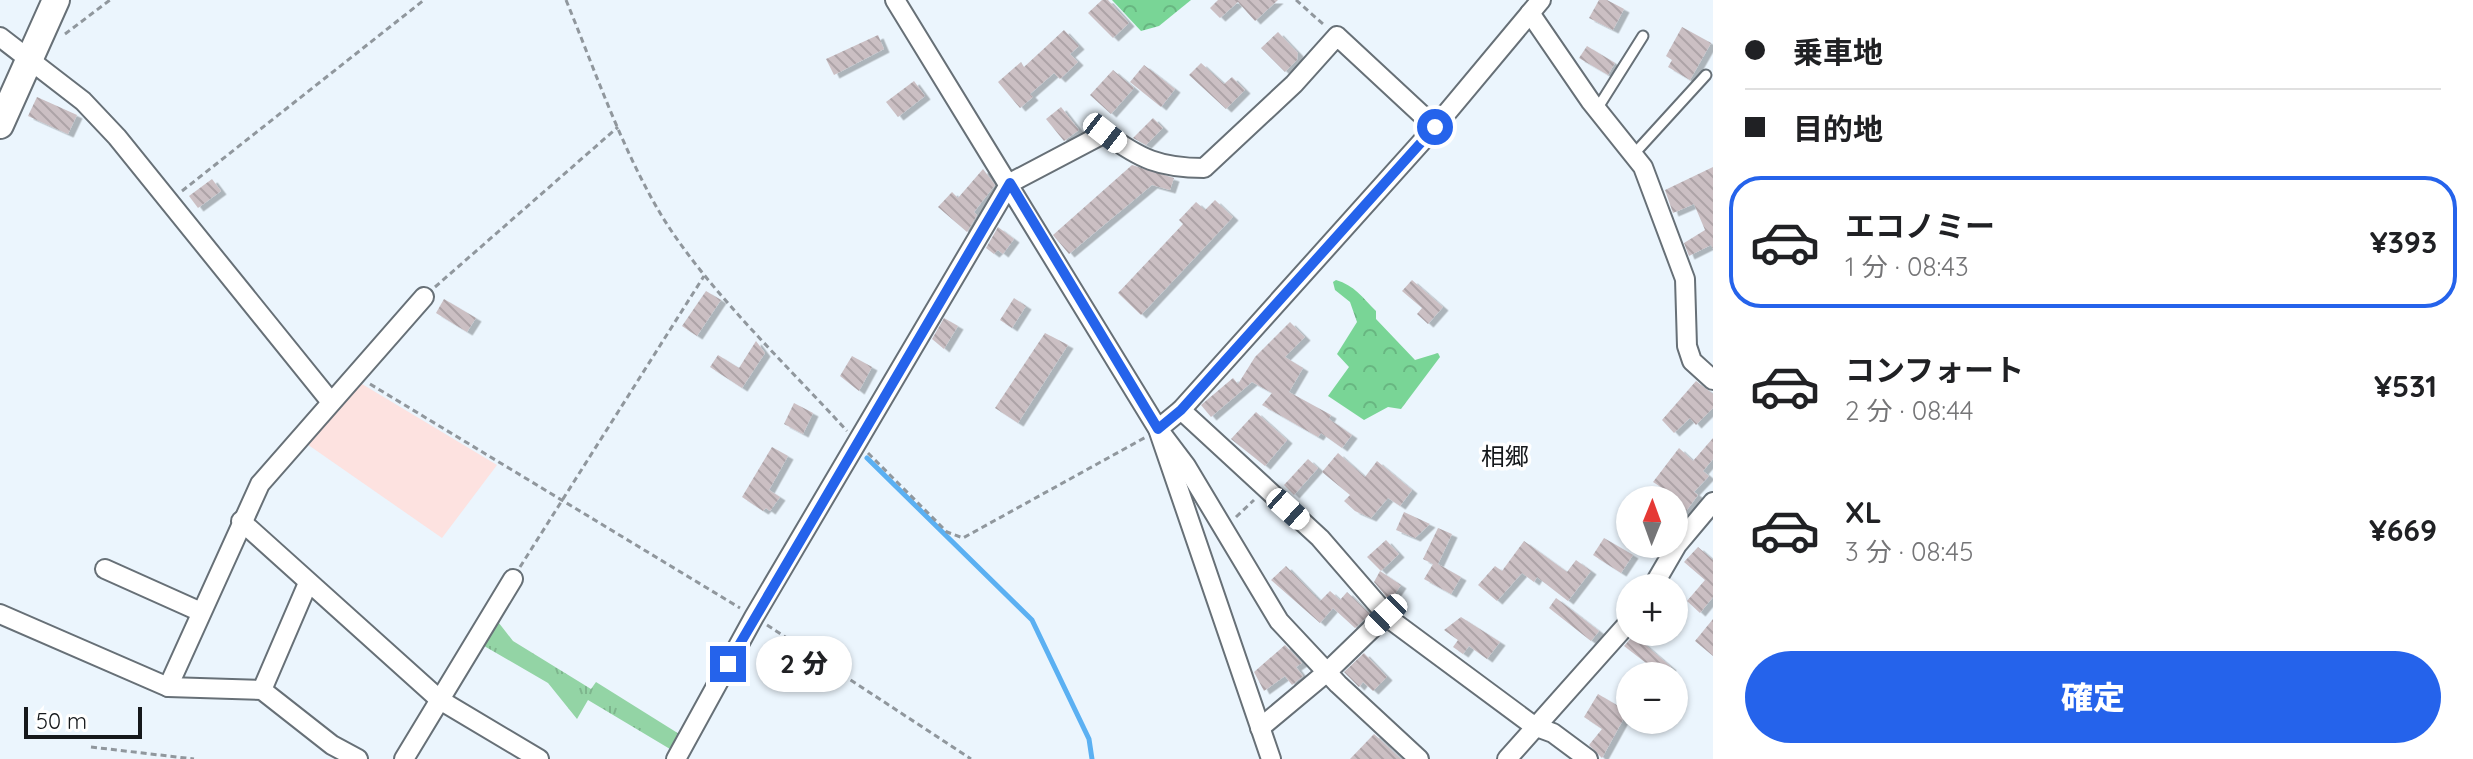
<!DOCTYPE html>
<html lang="ja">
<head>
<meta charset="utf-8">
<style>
	body { margin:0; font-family:Quicksand,"Noto Sans JP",sans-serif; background:#f6f6f6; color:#202124; height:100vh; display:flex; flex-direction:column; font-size:30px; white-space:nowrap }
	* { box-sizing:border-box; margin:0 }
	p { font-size:26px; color:#757577 }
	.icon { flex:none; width:44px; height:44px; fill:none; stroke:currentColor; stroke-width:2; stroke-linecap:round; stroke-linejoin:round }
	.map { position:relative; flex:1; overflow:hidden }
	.side { display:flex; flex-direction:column; background:#fff; width:760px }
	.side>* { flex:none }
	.guide { display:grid; align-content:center; height:176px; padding:0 32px; background:#fff }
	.needle { width:52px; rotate:1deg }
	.buttons { position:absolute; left:1616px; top:486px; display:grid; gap:16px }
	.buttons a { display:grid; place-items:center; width:72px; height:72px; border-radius:50%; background:#fff; box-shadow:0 2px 6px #0004; font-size:40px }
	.scale { position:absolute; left:24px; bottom:20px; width:118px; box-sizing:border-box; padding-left:8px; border:4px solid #15181b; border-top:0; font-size:22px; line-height:28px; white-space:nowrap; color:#15181b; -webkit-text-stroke:6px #fff; paint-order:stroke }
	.end { position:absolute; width:36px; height:36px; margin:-18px; border:10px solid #2563eb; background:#fff; box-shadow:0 0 0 4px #fff }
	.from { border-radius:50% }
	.bubble { position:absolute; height:56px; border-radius:28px; background:#fff; box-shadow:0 2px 6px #0004; font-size:26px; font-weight:800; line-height:56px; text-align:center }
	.car { position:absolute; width:24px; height:48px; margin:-24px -12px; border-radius:10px; box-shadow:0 0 6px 2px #0007; background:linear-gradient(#fff 24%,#345 0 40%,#fff 0 76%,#345 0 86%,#fff 0) }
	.guide b { display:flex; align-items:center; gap:28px; height:76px; font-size:30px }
	.guide b+b { border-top:2px solid #e0e0e0 }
	.guide i { width:20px; height:20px; background:#202124 }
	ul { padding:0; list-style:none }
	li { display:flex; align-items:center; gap:24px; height:132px; margin:0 16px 12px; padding:0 16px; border:4px solid transparent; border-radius:32px }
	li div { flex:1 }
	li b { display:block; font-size:30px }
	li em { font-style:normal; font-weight:800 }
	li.on { border-color:#2563eb }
	li>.icon { width:72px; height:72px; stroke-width:1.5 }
	.button { display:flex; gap:16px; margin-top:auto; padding:16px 32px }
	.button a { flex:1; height:92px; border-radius:48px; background:#2563eb; color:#fff; font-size:32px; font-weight:800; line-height:92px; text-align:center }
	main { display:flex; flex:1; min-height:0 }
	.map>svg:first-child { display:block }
	.industrial { fill:#fde2e0 }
	.grass { fill:url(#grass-tufts) }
	.forest { fill:url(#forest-crowns) }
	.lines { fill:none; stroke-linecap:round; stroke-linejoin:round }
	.stream { stroke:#5bb0f2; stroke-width:5 }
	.building { fill:url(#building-back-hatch); filter:url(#shadow) }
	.lane-casing { stroke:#677077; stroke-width:13 }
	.street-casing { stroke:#677077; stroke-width:22 }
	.secondary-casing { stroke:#677077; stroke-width:30 }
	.path { stroke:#90979d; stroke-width:3; stroke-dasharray:6 4; stroke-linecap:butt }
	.lane { stroke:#fff; stroke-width:9 }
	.street { stroke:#fff; stroke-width:18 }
	.secondary { stroke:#fff; stroke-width:26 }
	.route { stroke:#2563eb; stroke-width:10 }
	.labels { text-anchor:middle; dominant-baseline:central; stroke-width:7; stroke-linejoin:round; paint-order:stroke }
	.neighbourhood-label { font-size:24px; fill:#15181b; stroke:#fff }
</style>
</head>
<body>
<main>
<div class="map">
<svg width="1713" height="759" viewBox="0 0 1713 759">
	<defs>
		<pattern id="grass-tufts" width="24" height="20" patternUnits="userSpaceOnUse" patternTransform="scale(2)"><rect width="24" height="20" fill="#93d4a5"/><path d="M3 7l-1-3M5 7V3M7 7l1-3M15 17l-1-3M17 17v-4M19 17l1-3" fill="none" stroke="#7eb58d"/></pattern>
		<pattern id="forest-crowns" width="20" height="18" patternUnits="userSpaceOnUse" patternTransform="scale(2)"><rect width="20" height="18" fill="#79d596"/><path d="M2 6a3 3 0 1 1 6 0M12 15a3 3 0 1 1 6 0" fill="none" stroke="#68b681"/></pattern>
		<pattern id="building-back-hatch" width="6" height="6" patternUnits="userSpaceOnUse" patternTransform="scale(2)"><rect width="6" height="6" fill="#cbbfc3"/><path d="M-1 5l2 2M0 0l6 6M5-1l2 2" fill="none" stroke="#ada3a7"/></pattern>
		<filter id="shadow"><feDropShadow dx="5.5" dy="3.5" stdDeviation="0" flood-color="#0004"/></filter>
	</defs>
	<rect width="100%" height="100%" fill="#ebf5fd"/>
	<!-- industrial -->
	<path class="industrial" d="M354,384h8l135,81 -55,73 -138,-96z"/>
	<!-- grass -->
	<path class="grass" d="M495,618l18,23 78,48 5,-7 88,55 -9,15 -87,-52 -11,19 -29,-36 -69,-40z"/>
	<!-- forest -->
	<g class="forest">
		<path d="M1112,0h79l-32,26 -18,5z"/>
		<path d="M1336,280c18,5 27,18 40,31v8l39,41 23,-7 2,4 -39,52 -13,-2 -24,13 -36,-24 21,-29 -12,-13 20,-32 -7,-20 -15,-12 -2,-8z"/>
	</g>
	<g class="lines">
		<!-- stream -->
		<path class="stream" d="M867,458l165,162 57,119 3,20"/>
	</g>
	<!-- building -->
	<g class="building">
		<path d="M1102,0h6l21,23 -16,15 -25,-25z"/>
		<path d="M1218,0h60l-23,21 -17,-19 -18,16 -10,-10z"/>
		<path d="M1599,0h8l17,9 -11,21 -24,-12z"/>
		<path d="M1682,27l29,16 -21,37 -22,-13 4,-7 -6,-4z"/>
		<path d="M1064,30l15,16 -9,8 8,8 -18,17 -6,-6 -24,21 3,3 -13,11 -22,-26 23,-20 3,5z"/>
		<path d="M1278,32l20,21 -1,7 -12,12 -24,-24z"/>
		<path d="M878,35l6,14 -50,26 -8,-16z"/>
		<path d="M1587,46l28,17 -7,12 -29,-17z"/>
		<path d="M1201,63l23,21 8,-7 13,13 -19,19 -37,-34z"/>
		<path d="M1144,65l31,24 -14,18 -31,-25z"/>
		<path d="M1113,70l21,18 -23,26 -21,-19z"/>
		<path d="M914,81l11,15 -27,21 -12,-15z"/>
		<path d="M37,97l40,18 -9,19 -40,-18z"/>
		<path d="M1061,107l18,23 -15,11 -18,-22z"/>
		<path d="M1153,118l10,10 -17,17 -13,-7z"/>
		<path d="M1132,165l42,13 -4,12 -18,-5 -83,69 -16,-19z"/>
		<path d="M1713,167v82l-2,-4 -22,11 -5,-13 21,-13 -11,-26 -21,9 -8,-23z"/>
		<path d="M983,169l12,16 -21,27 3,3 -10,17 -29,-25 14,-15 6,6z"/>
		<path d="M212,179l9,12 -23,17 -9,-12z"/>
		<path d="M1215,200l18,17 -92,98 -23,-22 65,-69 -4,-4 17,-18 9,8z"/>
		<path d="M998,227l16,12 -11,15 -5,-4 -4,4 -8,-6z"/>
		<path d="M1412,280l31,27 -15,17 -11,-10 5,-6 -20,-17z"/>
		<path d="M706,291l15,9 -24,36 -15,-10z"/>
		<path d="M1014,298l12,8 -14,22 -12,-8z"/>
		<path d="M444,299l32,19 -9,14 -31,-19z"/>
		<path d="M944,318l14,8 -14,23 -12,-10z"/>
		<path d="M1290,322l15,15 -20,20 18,11 -14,24 42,23 -2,4 23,16 -10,13 -21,-15 -3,4 -56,-32 10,-12 -20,-11 -41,35 -10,-12 32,-27 5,6 17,-27z"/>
		<path d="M1045,333l23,12 -50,78 -23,-15z"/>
		<path d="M756,341l9,12 -23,35 -32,-21 8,-12 21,13z"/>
		<path d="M852,356l20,11 -13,24 -19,-15z"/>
		<path d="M1696,381l17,13v14l-17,17 -6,-7 -16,15 -12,-13z"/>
		<path d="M794,403l19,10 -10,21 -19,-10z"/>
		<path d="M1256,412l31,28 -22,26 -34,-27z"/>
		<path d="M1713,438v21l-10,12 6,5 -15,16 4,3 -14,19 -10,-7v-7h-13l6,-9 -14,-9 26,-34 14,13z"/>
		<path d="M772,447l16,9 -19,34 11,7 -10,14 -4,-3 -3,3 -21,-14z"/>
		<path d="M1338,453l27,24 12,-16 35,29 -12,16 -12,-8 -17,20 -16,-7 -11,-10 6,-6 -28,-23z"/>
		<path d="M1308,459l10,9 -24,27 -10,-10z"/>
		<path d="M1404,512l26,12 -15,14 -19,-8z"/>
		<path d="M1438,528l14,6 -14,30 23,13 -10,17 -27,-15 9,-15 -10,-5z"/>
		<path d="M1604,538l29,17 -12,18 -28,-18z"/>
		<path d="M1386,540l13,14 -18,17 -14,-14z"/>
		<path d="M1524,541l43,31 9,-12 15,11 -23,30 -31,-24 -3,5 -12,-9 -25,28 -19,-16 17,-19 7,5z"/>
		<path d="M1698,547l15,13v37l-13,16 -13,-12 18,-21 -21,-18z"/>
		<path d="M1286,566l34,35 10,-10 10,9 7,-8 23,22 -15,14 -22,-20 -13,15 -49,-43z"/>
		<path d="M1380,571l21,14 -11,16 -16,-19z"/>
		<path d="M1556,598l43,33 -8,10 -42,-33z"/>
		<path d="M1461,617l39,25 -13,17 -18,-13 -6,8 -10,-7 5,-7 -14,-10z"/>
		<path d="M1713,619v37l-18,-15z"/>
		<path d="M1634,635l37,32 -8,9 -39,-30z"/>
		<path d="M1285,645l17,18 -6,4 7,9 -11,9 -7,-9 -21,15 -10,-19z"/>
		<path d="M1364,653l23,24 -14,14 -10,-9 -4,5 -15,-15z"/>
		<path d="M1598,694l22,13 3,-3 6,5 -27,49 -13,-13 13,-16 -18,-12z"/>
		<path d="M1374,734l27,25h-51z"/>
	</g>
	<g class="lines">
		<defs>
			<g id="lane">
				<path d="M1597,109l46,-73"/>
				<path d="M1633,155l73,-80"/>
			</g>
			<g id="street">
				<path d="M895,0l263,429 113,330"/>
				<path d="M1530,13l61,89 52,65 42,112 2,67 5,15 21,19"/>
				<path d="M0,37l83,64 34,36 214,265"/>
				<path d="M1181,410l139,128 71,82 143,106 19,7 35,26"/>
				<path d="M241,521l199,179 99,59"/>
				<path d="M105,569l96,43"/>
				<path d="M1652,588l25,-43 36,-43"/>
				<path d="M0,614l168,73 94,3 70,55 26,14"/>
				<path d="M168,687l92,-203 164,-187"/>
				<path d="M262,690l46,-107"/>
				<path d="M1260,728l67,-56 59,-57"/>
				<path d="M404,759l109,-180"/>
				<path d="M676,759l78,-142 256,-434 95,-50c35,26 55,35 99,35l90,-84 43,-48 98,91"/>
				<path d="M1419,759l-81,-75 -59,-63 -93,-155 -28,-37 23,-19 254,-283 106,-127"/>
				<path d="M1507,759l123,-138"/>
			</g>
			<path id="secondary" d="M0,125l56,-125"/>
		</defs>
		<!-- lane casing -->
		<use href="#lane" class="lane-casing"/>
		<!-- street casing -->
		<use href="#street" class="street-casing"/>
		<!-- secondary casing -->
		<use href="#secondary" class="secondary-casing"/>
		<!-- path -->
		<g class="path">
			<path d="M566,0c30,73 56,150 97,218 47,75 123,146 184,213"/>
			<path d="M1296,0l27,24"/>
			<path d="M65,34l45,-34"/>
			<path d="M182,191l242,-191"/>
			<path d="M435,287l183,-160"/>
			<path d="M370,384l370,224"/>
			<path d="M868,453l79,79 16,6 183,-101"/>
			<path d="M1236,517l18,-17"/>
			<path d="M520,567l184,-291"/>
			<path d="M767,625l204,134"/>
			<path d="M91,747l103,12"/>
		</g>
		<!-- lane -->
		<use href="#lane" class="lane"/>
		<!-- street -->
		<use href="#street" class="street"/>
		<!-- secondary -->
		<use href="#secondary" class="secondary"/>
	</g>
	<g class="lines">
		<!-- route -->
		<path class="route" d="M728,664l282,-481 148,246 23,-19 254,-283"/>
	</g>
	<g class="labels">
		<!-- neighbourhood labels -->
		<g class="neighbourhood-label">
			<text x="1505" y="456">相郷</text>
		</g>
	</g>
</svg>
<div class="buttons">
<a><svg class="needle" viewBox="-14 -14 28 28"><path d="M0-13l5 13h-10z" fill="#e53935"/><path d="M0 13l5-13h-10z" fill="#757577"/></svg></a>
<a>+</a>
<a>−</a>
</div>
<div class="scale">50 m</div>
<i class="end from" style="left:1435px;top:127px"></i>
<i class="end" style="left:728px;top:664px"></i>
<div class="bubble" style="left:756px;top:636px;width:96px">2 分</div>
<i class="car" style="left:1105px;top:133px;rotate:128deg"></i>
<i class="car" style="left:1288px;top:509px;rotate:132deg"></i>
<i class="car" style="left:1386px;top:615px;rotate:226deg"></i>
</div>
<section class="side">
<div class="guide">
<b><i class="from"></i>乗車地</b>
<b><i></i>目的地</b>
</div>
<ul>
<li class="on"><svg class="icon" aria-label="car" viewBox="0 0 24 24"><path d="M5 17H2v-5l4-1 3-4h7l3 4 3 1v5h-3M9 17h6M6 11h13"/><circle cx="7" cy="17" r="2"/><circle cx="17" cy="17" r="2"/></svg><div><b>エコノミー</b><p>1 分 · 08:43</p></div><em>¥393</em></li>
<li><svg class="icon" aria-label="car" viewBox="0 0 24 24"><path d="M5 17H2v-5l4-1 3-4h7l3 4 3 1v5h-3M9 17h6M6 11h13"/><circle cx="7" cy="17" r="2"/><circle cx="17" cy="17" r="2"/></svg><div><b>コンフォート</b><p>2 分 · 08:44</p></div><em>¥531</em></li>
<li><svg class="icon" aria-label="car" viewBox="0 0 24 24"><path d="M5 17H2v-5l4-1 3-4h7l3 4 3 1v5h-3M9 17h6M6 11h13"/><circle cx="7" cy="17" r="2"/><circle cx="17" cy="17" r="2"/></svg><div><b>XL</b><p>3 分 · 08:45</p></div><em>¥669</em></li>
</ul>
<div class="button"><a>確定</a></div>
</section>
</main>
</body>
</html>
